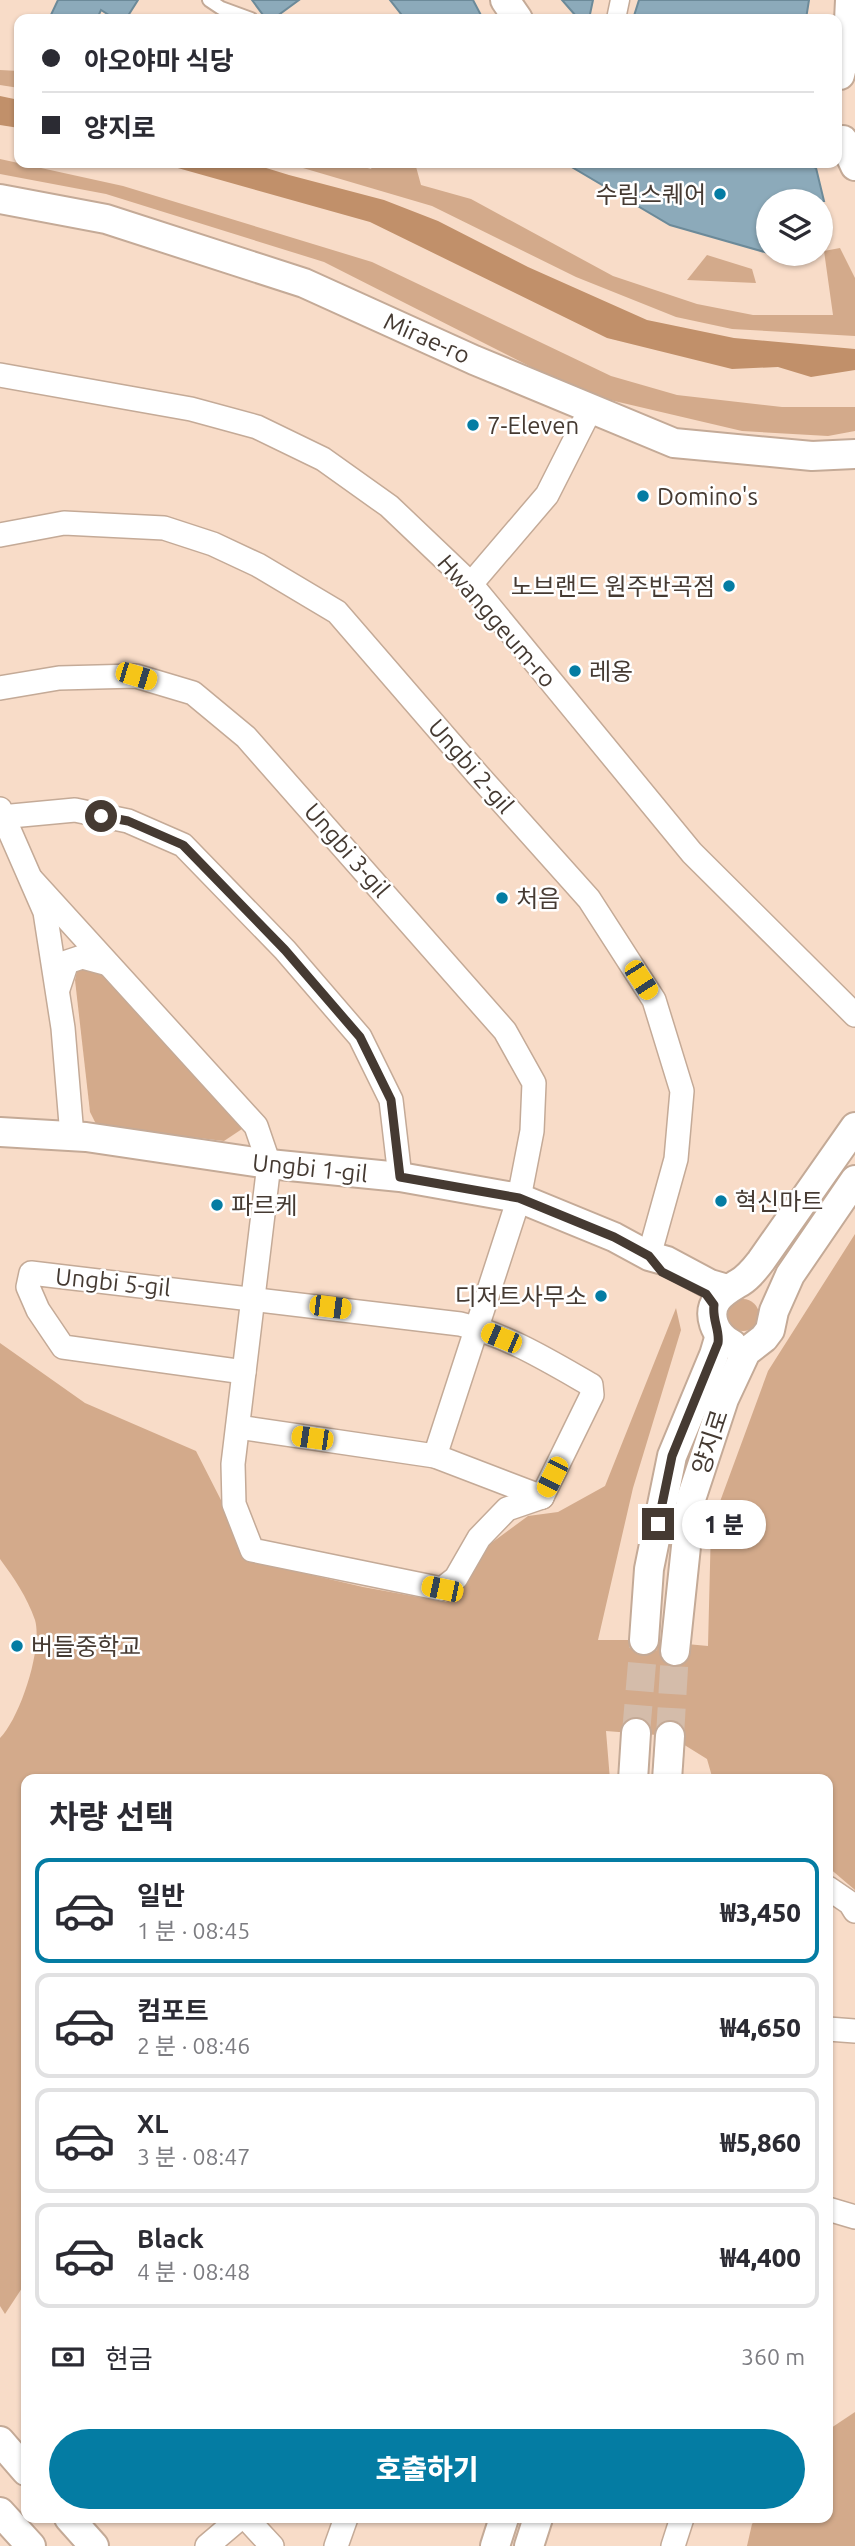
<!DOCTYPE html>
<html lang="ko">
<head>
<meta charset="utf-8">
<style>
	body { margin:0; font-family:Ubuntu,"Noto Sans KR",sans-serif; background:#f2f2f3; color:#2b2b33; height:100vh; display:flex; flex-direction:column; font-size:26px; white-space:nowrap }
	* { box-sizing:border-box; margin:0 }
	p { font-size:23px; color:#7c7c81 }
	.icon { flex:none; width:38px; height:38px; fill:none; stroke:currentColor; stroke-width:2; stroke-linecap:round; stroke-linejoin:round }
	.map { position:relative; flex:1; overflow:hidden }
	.sheet { position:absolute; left:21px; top:1774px; width:812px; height:749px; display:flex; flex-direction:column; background:#fff; border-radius:14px; box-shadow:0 2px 5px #0004 }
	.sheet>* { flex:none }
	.hud { position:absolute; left:14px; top:14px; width:828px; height:154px; border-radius:14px; box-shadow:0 2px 5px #0004; display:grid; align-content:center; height:154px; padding:0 28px; background:#fff }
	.tools { position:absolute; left:756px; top:189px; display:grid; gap:14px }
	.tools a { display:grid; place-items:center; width:77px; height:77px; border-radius:50%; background:#fff; box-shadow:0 2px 5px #0004; font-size:35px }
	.end { position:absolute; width:32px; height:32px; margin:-16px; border:9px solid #453a32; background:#fff; box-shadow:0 0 0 4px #fff }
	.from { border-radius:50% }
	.bubble { position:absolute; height:49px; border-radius:24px; background:#fff; box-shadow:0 2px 5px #0004; font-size:23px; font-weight:800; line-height:49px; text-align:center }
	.car { position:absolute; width:21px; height:42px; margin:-21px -10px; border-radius:9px; box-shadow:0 0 5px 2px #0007; background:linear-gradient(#f5c518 24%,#345 0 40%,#f5c518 0 76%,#345 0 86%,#f5c518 0) }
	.hud b { display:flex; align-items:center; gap:24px; height:66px; font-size:26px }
	.hud b+b { border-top:2px solid #e1e1e2 }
	.hud i { width:18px; height:18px; background:#2b2b33 }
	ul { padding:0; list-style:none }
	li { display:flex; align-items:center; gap:21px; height:105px; margin:0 14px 10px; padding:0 14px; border:4px solid #e1e1e2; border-radius:14px }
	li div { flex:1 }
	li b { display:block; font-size:26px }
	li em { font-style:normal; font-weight:800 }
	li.selected { border-color:#047ca3 }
	li>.icon { width:63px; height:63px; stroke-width:1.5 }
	h2 { padding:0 28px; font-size:32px; line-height:84px }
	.pay { display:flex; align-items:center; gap:18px; height:77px; padding:0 28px; font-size:26px }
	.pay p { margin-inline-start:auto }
	.primary-button { display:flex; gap:14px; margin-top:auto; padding:14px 28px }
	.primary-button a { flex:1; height:80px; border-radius:42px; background:#047ca3; color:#fff; font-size:28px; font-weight:800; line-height:80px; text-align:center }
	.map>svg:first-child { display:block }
	.green { fill:#d3aa8b }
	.water { fill:#c1906a }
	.building { fill:#8caaba; stroke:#6c8a99; stroke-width:2 }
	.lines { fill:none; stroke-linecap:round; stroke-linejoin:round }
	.tertiary-tunnel { stroke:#d4bcaa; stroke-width:28; stroke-dasharray:28 14; stroke-linecap:butt }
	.service-casing { stroke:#c4aa97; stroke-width:16 }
	.pedestrian-casing { stroke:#c4aa97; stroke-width:21 }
	.minor-casing { stroke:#c4aa97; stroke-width:26 }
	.tertiary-casing { stroke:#c4aa97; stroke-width:32 }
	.service { stroke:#fff; stroke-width:12 }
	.pedestrian { stroke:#fff; stroke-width:18 }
	.minor { stroke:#fff; stroke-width:23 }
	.tertiary { stroke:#fff; stroke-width:28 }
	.route { stroke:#453a32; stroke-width:9 }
	.poi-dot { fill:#047ca3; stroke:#fff; stroke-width:2.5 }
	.labels { text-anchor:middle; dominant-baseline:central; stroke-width:5; stroke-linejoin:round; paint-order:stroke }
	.poi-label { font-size:24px; fill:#453a32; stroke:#fff; text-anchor:start }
	.street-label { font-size:24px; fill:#453a32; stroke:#fff }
</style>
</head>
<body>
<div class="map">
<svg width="855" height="2546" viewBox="0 0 855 2546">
	<rect width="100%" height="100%" fill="#f8dcc8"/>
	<!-- green -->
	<g class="green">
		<path d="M0,70l19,1v17l-19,-3z"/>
		<path d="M0,159l123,27 249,76 239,114 66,19 105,12h73v24l-27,5 -86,-5 -132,-31 -61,-24 -225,-114 -218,-68 -106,-20z"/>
		<path d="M286,163h64l21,6 3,-6h41l6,22 50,14 142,77 84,28 56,11h80l-9,-64 16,-3 15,30v58l-123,-7 -56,-12 -100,-40 -144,-71z"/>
		<path d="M707,255l45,14 4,14 -69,-3z"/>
		<path d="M94,967l16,9 132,153 -18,12 -127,-15 -7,-14 -15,-132 2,-9z"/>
		<path d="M855,1234v656l-27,-23v-87h-115l-6,-21 -37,-23 -64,-5 4,49h-584v502l-21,32 -5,-8v-568c20,-20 43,-90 35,-118 -8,-23 -21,-42 -35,-61v-216l85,60 111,48 56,110 111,26 83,15 44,-58 38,-28 30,-4 47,-26 71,-178 5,22 -48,158 -35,152h46l64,6 3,-120 57,-155z"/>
		<circle cx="743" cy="1315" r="16"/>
		<path d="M855,2412v134h-108l5,-22 5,-6h71v-88z"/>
	</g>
	<!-- water -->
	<g class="water">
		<path d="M0,96l19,4v28l-19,-3z"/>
		<path d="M160,163h90l39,12 95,25 54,21 90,46 119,53 87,18 121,11v21l-44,7 -33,-10 -46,2 -125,-31 -237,-116z"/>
	</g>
	<!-- building -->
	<g class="building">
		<path d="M58,0h80l-12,19h-11l-14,-9 -4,9h-48z"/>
		<path d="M252,0h47l-26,19h-7z"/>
		<path d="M390,0h83l10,19h-78z"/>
		<path d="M562,0h31l-4,19 -13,-3z"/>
		<path d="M639,0h170l-3,19h-173z"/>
		<path d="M565,163h240l11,5 8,33h-56v52l-98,-28z"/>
	</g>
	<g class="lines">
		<!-- tertiary-tunnel -->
		<g class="tertiary-tunnel">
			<path d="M636,1733l8,-93"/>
			<path d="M670,1736l5,-85"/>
		</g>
		<defs>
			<path id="service" d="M209,0l12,8 30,11"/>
			<path id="pedestrian" d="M616,19l4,-19"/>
			<g id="minor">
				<path d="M0,375l191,34 66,18 66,32 66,47 82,78 221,269 163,162"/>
				<path d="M0,535l64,-12 100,5 49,16 45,21 79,47 141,163 111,124 65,101 28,91 -6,68 -27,97"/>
				<path d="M471,584l76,-89 43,-85"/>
				<path d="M0,688l59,-10 77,-2 57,17 53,44 259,294 29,52 -2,48 -13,67 -84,258"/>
				<path d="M0,809l45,103 18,116 9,108"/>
				<path d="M0,817l75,-7 53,11 55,24 102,105 75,87 31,63 9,77"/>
				<path d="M32,880l224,246 13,38 -36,300 1,40 18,46 190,39 14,-11 23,-40 28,-29 35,-12"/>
				<path d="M58,989l9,-27 15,-5 26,7"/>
				<path d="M244,1372l-181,-25 -25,-37 -10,-23 3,-14 429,51c47,11 89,37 131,61l1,10 -50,102"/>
				<path d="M238,1427l197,29 107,41"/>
				<path d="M828,1888l22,15 5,8"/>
				<path d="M828,2029l27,2"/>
				<path d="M828,2209l27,8"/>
				<path d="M246,2518l26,28"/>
				<path d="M207,2546l33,-28"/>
				<path d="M336,2546l10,-28"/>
				<path d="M673,2546l9,-28"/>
			</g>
			<g id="tertiary">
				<path d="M505,0l13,19"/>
				<path d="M840,75l8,-33 2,-42"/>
				<path d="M843,140l12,26"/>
				<path d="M0,199l106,20 198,64 170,77 200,83 138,13 43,-2"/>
				<path d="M0,1132l86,5 183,27 131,13 119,21 95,39 35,19 18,5 43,23 17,5"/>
				<path d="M732,1344c-8,-4 -15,-11 -18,-20 -7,-21 8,-31 23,-40 10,-5 17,-14 24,-23l94,-134"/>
				<path d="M644,1640l5,-71 23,-113 42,-101 6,-20"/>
				<path d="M675,1651l16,-152 33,-100 22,-47 18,-14 6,-8 4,-19 16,-36 65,-95"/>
				<path d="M633,1780l3,-47"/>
				<path d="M667,1780l3,-44"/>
				<path d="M0,2441l26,30"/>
				<path d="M0,2512l31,34"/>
				<path d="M69,2518l25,28"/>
				<path d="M495,2546l9,-28"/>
				<path d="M529,2546l9,-28"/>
			</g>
		</defs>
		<!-- service casing -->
		<use href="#service" class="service-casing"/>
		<!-- pedestrian casing -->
		<use href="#pedestrian" class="pedestrian-casing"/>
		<!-- minor casing -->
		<use href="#minor" class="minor-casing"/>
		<!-- tertiary casing -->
		<use href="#tertiary" class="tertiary-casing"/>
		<!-- service -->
		<use href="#service" class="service"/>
		<!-- pedestrian -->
		<use href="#pedestrian" class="pedestrian"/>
		<!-- minor -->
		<use href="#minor" class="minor"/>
		<!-- tertiary -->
		<use href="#tertiary" class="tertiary"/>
	</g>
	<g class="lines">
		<!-- route -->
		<path class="route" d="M101,816l27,5 55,24 102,105 75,87 31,63 9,77 119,21 95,39 35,19 13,16 44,22 8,11c-2,15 6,25 4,38l-46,113 -14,68"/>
	</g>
	<!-- markers -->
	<g class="poi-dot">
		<circle cx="720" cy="194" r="7"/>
		<circle cx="473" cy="425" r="7"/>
		<circle cx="643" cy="496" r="7"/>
		<circle cx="729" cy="586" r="7"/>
		<circle cx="575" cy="671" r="7"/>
		<circle cx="502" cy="898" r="7"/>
		<circle cx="721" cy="1201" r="7"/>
		<circle cx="217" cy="1205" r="7"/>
		<circle cx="601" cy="1296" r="7"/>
		<circle cx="17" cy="1646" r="7"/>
	</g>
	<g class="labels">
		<!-- poi labels -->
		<g class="poi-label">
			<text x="706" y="194" text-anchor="end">수림스퀘어</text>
			<text x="487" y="425">7-Eleven</text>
			<text x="657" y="496">Domino's</text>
			<text x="715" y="586" text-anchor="end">노브랜드 원주반곡점</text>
			<text x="589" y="671">레옹</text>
			<text x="516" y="898">처음</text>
			<text x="735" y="1201">혁신마트</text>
			<text x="231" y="1205">파르케</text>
			<text x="587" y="1296" text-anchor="end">디저트사무소</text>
			<text x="31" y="1646">버들중학교</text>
		</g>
		<!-- street labels -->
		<g class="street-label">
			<text transform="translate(427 338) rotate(24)">Mirae-ro</text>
			<text transform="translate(497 621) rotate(49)">Hwanggeum-ro</text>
			<text transform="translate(471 766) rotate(49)">Ungbi 2-gil</text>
			<text transform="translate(347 850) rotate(49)">Ungbi 3-gil</text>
			<text transform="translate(310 1168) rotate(6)">Ungbi 1-gil</text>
			<text transform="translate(113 1282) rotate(6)">Ungbi 5-gil</text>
			<text transform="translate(710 1442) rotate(-72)">양지로</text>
		</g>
	</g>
</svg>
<div class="tools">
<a><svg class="icon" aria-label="layers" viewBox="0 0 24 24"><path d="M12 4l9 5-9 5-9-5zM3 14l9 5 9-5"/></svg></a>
</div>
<i class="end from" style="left:101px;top:816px"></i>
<i class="end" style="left:658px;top:1524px"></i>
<div class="bubble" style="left:682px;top:1500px;width:84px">1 분</div>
<i class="car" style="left:136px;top:676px;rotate:107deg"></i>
<i class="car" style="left:641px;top:980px;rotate:147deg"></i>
<i class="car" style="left:330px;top:1307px;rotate:97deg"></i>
<i class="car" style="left:501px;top:1338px;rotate:293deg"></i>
<i class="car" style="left:312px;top:1438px;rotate:278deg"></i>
<i class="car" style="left:552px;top:1477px;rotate:207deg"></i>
<i class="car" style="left:442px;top:1589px;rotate:282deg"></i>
<div class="hud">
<b><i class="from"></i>아오야마 식당</b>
<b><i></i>양지로</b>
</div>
<section class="sheet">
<h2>차량 선택</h2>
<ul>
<li class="selected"><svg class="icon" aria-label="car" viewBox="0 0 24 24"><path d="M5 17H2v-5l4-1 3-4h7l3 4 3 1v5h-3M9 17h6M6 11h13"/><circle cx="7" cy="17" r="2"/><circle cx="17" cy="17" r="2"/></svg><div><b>일반</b><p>1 분 · 08:45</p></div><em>₩3,450</em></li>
<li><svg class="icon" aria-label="car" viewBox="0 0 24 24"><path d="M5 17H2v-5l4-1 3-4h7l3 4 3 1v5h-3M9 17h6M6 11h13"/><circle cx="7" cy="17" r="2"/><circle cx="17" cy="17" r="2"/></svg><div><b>컴포트</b><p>2 분 · 08:46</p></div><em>₩4,650</em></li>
<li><svg class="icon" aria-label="car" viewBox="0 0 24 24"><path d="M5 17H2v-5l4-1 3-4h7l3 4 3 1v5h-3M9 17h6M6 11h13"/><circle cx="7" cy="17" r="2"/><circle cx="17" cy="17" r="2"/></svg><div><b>XL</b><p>3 분 · 08:47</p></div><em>₩5,860</em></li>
<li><svg class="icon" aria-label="car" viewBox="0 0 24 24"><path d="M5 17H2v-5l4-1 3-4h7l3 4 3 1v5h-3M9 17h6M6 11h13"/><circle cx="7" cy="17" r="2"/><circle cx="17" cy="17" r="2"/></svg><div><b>Black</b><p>4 분 · 08:48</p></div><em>₩4,400</em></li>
</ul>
<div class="pay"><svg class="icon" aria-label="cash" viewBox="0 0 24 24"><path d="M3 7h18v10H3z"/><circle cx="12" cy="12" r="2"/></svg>현금<p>360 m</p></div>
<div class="primary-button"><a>호출하기</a></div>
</section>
</div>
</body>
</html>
